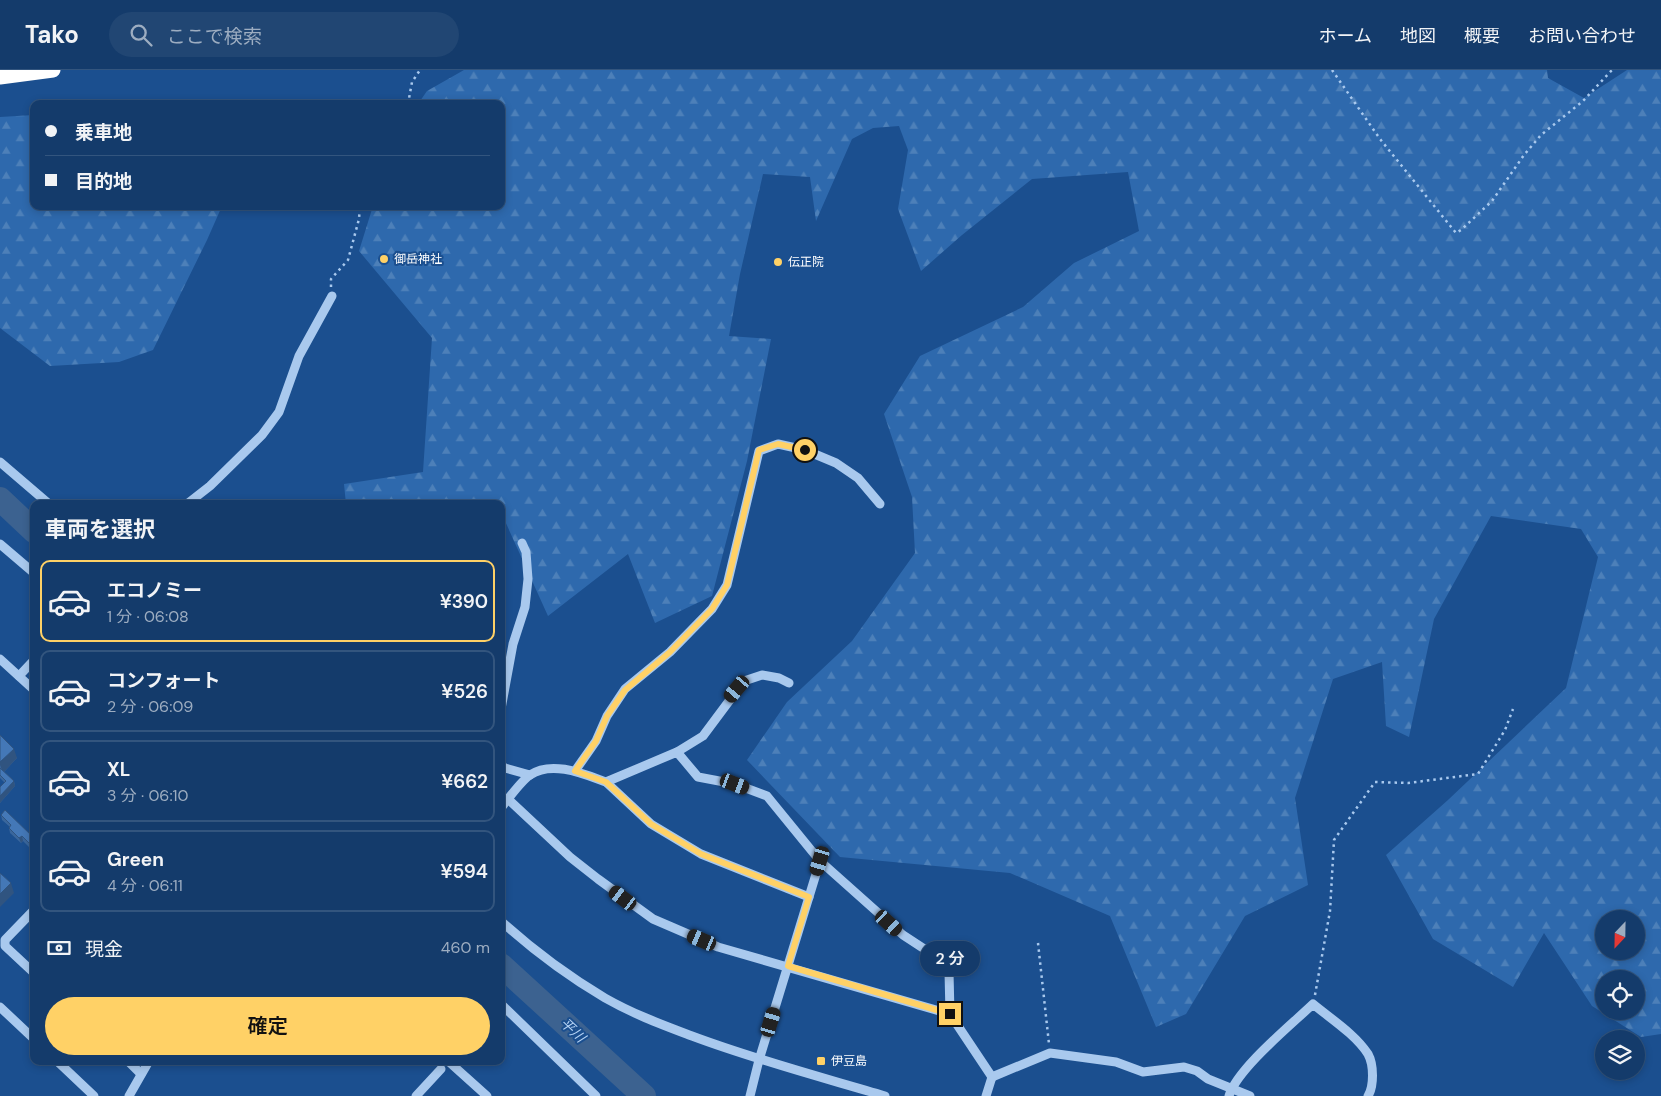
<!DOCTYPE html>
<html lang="ja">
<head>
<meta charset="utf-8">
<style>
	body { margin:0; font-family:"DM Sans","Noto Sans JP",sans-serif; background:#214673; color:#f1f3f6; height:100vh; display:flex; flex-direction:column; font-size:19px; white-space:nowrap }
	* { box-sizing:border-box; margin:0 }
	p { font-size:16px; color:#9dadc1 }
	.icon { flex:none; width:28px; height:28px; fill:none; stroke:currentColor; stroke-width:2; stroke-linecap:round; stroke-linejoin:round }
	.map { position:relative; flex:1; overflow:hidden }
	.details { position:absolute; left:30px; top:430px; width:475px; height:565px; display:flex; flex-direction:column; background:#143b6b; border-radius:10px; box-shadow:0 2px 8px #0003,0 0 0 1px #33557e }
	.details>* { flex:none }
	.banner { position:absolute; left:30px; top:30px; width:475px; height:110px; border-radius:10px; box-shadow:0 2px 8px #0003,0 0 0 1px #33557e; display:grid; align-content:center; height:110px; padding:0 15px; background:#143b6b }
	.needle { width:32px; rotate:202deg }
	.tools { position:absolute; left:1595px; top:840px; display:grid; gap:10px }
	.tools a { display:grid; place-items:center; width:50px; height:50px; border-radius:50%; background:#143b6b; box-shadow:0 2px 8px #0003,0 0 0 1px #33557e; font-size:25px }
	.end { position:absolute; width:22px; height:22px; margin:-11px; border:6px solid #ffd166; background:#111; box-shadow:0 0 0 2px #111 }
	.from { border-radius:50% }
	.bubble { position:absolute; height:35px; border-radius:18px; background:#143b6b; box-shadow:0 2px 8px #0003,0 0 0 1px #33557e; font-size:16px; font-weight:600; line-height:35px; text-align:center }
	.car { position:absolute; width:15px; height:30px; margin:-15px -8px; border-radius:6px; box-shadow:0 0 4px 1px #0007; background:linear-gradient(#222 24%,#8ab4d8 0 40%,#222 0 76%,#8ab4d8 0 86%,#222 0) }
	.banner b { display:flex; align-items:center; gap:18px; height:48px; font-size:19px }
	.banner b+b { border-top:1px solid #33557e }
	.banner i { width:12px; height:12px; background:#f1f3f6 }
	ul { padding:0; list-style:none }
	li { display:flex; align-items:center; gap:15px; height:82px; margin:0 10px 8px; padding:0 5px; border:2px solid #33557e; border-radius:10px }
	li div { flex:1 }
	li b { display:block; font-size:19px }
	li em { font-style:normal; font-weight:600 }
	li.on { border-color:#ffd166 }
	li>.icon { width:45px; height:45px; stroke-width:1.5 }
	h2 { padding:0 15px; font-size:22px; line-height:60px }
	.pay { display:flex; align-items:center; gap:12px; height:55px; padding:0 15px; font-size:19px }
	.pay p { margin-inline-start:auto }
	.action { display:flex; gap:10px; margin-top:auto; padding:10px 15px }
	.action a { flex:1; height:58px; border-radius:30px; background:#ffd166; color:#111; font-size:20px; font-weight:600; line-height:58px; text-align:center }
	header { display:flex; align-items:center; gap:30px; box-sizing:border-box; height:70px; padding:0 25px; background:#143b6b; border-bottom:1px solid #33557e }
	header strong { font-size:24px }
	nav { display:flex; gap:28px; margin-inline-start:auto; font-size:18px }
	.search { width:350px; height:45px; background:#214673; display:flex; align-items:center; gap:12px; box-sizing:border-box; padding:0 18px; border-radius:28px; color:#9dadc1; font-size:19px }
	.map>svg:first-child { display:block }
	.forest { fill:url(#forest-firs); fill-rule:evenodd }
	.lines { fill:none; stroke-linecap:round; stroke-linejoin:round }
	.river { stroke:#3c6290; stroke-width:24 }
	.path { stroke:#a9c9ee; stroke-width:2.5; stroke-dasharray:2.5 4; stroke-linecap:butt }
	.minor { stroke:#a9c9ee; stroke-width:9 }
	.highway { stroke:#fff; stroke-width:15 }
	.wall { fill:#3a679d }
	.shaded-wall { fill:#305480 }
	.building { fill:#4478b7; stroke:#305480 }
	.route { stroke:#ffd166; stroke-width:6 }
	.poi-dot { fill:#ffd166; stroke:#1b4f8f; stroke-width:2 }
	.labels { text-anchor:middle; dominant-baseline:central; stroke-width:4; stroke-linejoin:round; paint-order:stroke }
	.poi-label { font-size:12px; fill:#fff; stroke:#1b4f8f; text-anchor:start }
	.water-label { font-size:14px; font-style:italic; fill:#b5d3f5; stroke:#1b4f8f }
</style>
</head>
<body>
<header>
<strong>Tako</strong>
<div class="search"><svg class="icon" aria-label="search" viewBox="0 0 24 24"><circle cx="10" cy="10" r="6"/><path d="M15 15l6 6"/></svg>ここで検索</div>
<nav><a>ホーム</a><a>地図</a><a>概要</a><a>お問い合わせ</a></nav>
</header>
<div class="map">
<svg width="1661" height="1026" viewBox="0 0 1661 1026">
	<defs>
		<pattern id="forest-firs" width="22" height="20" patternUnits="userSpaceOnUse" patternTransform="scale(1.25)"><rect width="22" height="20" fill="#2e69ad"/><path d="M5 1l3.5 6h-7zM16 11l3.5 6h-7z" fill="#4d80b9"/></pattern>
	</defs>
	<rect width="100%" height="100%" fill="#1b4f8f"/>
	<!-- forest -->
	<g class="forest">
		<path d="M464,0h1083l1,8 36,20 43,-28h34v964l-20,3 -49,-31 -48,-73 -31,54 -80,-48 -47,-84 62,-55 118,-112 32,-131 -17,-28 -90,-13 -57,103 -25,118 -23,-11 -4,-64 -49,17 -38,119 13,87 -63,31 -59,98 -30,13 -46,-111 -100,-43 -170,-16 -93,-97 40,-58 65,-61 63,-88 -3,-56 -28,-83 36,-58 103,-49 51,-44 65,-32 -11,-59 -96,7 -70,56 -41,36 -23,-62 10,-59 -9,-24 -26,2 -21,11 -36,82 -6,-44 -47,-3 -23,100 -11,62 42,3 -24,122 -35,135 -57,27 -27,-69 -80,62 -43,-95 -4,-1v-16h-155l-2,-20 79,-12 9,-134 -73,-87 14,-45h128v-102h-83l9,-13zM1604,849h32v32h-32zM1604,909h32v32h-32z"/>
		<path d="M34,45v91h188l-15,34 -54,110 -34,12 -69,4 -50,-38v-211z"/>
	</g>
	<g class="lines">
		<!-- river -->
		<g class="river">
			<path d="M0,429l34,32"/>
			<path d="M501,895l143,131"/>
		</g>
		<!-- path -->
		<g class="path">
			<path d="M1332,0l48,69 76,94 5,-3 31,-29 32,-46 17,-20 42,-34 29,-31"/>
			<path d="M408,34l4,-22 8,-12"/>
			<path d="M331,217v-8l17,-19 11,-41 1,-13"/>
			<path d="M1038,873l11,101"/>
			<path d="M1315,925l15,-84 4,-71 41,-58 33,1 70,-9 27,-44 8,-21"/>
		</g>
		<!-- minor -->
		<g class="minor">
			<path d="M0,392l49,42"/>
			<path d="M187,434l23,-18 52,-51 17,-23 20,-56 33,-60"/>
			<path d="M0,474l34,29"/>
			<path d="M0,589l34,31"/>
			<path d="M19,606l15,-16"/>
			<path d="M501,639l12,-65 12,-37 3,-28 -2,-27 -4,-9"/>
			<path d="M677,682l26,-16 41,-55 18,-6 17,3 10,5"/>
			<path d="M501,695l4,3 25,7"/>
			<path d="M575,701l21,-30 11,-25 18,-27 45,-37 42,-43 15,-24 32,-134 19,-7 27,6 31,13 22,15 22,26"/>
			<path d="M606,712l45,42 50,30 108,43"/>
			<path d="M508,729l62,58 28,22 55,40 65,28 232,67"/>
			<path d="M501,738c7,-9 21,-28 29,-33 22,-15 54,-1 76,7l71,-30 21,25 37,7 32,12 53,65 83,74 26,17 20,20 1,42 42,63"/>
			<path d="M34,840l-29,30v6l29,27"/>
			<path d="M501,851c32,29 67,55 104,77 28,16 58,27 87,38 64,24 129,41 193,60"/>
			<path d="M501,934l95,92"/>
			<path d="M0,937l34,32"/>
			<path d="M57,991l37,35"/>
			<path d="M128,991l13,13"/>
			<path d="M448,991l39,35"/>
			<path d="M992,1007l58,-24 66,9 27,10 41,-5 13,4 11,8 42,17"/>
			<path d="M129,1026l20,-35"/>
			<path d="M416,1026l25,-27"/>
			<path d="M750,1026l9,-36 61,-199"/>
			<path d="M986,1026l6,-19"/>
			<path d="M1229,1026c8,-27 62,-71 84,-92 18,15 42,30 55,50 6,11 6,32 0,42"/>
		</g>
		<!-- highway -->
		<path class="highway" d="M0,7l53,-7"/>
	</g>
	<!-- wall -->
	<g class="wall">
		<path d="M0,665l17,23 -13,14 10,9 1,5 -15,17v-16l5,-4 -5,-5z"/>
		<path d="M1,745l31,21 2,-2 -1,17 -10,-10 -2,2 -11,-10 -1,-5 1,-1 -8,-7z"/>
	</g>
	<!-- shaded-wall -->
	<g class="shaded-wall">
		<path d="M14,679l3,9 -14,15 -3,-8v-3z"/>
		<path d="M14,711l1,5 -15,17v-7z"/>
		<path d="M22,766l1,5 -2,2 -2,-5z"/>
		<path d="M34,774v6l-1,1 -1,-5z"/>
		<path d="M11,813l3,10 -14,14v-13z"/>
	</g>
	<!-- building -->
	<g class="building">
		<path d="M0,665l14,14 -14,13z"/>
		<path d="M0,698l14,13 -14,15v-9l6,-6 -6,-6z"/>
		<path d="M5,740l27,26 2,-2v10l-2,2 -10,-10 -3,2 -10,-10 2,-3 -10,-10z"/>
		<path d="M34,791v9l-5,-4z"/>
		<path d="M0,803l11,10 -11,11z"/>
	</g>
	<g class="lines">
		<!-- route -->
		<path class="route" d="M805,380l-27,-6 -19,6 -32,135 -15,24 -42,43 -45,38 -18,26 -11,25 -21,30 31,11 45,42 50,30 108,43 -21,69 162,48"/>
	</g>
	<!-- markers -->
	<g class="poi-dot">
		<circle cx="384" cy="189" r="5"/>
		<circle cx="778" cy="192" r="5"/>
		<rect x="816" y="986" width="10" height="10" rx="2.5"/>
	</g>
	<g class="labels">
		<!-- poi labels -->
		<g class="poi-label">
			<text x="394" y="189">御岳神社</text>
			<text x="788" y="192">伝正院</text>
			<text x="831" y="991">伊豆島</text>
		</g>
		<!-- water labels -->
		<g class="water-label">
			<text transform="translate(573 960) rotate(43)">平川</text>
		</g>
	</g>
</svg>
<div class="tools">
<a><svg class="needle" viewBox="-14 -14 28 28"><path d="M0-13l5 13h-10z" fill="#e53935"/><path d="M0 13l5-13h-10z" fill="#9dadc1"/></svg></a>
<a><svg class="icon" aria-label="locate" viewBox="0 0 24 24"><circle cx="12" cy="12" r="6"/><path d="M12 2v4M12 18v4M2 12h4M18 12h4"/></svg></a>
<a><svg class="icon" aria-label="layers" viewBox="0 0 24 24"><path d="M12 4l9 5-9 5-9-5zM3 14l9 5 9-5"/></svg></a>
</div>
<i class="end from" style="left:805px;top:380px"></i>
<i class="end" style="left:950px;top:944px"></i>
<div class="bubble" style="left:920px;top:871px;width:60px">2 分</div>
<i class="car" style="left:737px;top:619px;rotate:220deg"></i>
<i class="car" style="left:735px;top:714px;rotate:111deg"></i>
<i class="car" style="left:820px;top:791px;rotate:197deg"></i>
<i class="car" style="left:623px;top:828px;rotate:307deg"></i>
<i class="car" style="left:889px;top:853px;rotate:132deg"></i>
<i class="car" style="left:702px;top:870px;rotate:293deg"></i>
<i class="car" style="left:771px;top:952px;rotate:17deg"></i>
<div class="banner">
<b><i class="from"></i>乗車地</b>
<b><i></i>目的地</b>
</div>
<section class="details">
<h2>車両を選択</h2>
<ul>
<li class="on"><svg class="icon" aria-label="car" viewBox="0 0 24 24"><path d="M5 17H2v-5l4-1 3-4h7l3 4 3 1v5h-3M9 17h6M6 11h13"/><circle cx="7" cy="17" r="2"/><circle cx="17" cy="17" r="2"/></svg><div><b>エコノミー</b><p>1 分 · 06:08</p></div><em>¥390</em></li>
<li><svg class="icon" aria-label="car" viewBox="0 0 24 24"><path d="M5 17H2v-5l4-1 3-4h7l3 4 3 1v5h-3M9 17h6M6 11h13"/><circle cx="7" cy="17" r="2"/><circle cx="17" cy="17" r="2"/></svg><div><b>コンフォート</b><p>2 分 · 06:09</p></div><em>¥526</em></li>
<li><svg class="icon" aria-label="car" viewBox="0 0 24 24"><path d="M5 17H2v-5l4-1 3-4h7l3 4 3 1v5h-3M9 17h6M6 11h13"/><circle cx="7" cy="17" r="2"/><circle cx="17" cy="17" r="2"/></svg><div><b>XL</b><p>3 分 · 06:10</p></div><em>¥662</em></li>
<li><svg class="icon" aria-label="car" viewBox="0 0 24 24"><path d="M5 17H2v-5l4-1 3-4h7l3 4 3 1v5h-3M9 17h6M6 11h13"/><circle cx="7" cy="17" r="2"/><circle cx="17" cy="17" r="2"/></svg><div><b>Green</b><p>4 分 · 06:11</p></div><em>¥594</em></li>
</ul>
<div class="pay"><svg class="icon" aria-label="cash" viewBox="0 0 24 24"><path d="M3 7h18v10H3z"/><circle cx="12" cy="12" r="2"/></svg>現金<p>460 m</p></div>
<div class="action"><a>確定</a></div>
</section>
</div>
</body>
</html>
